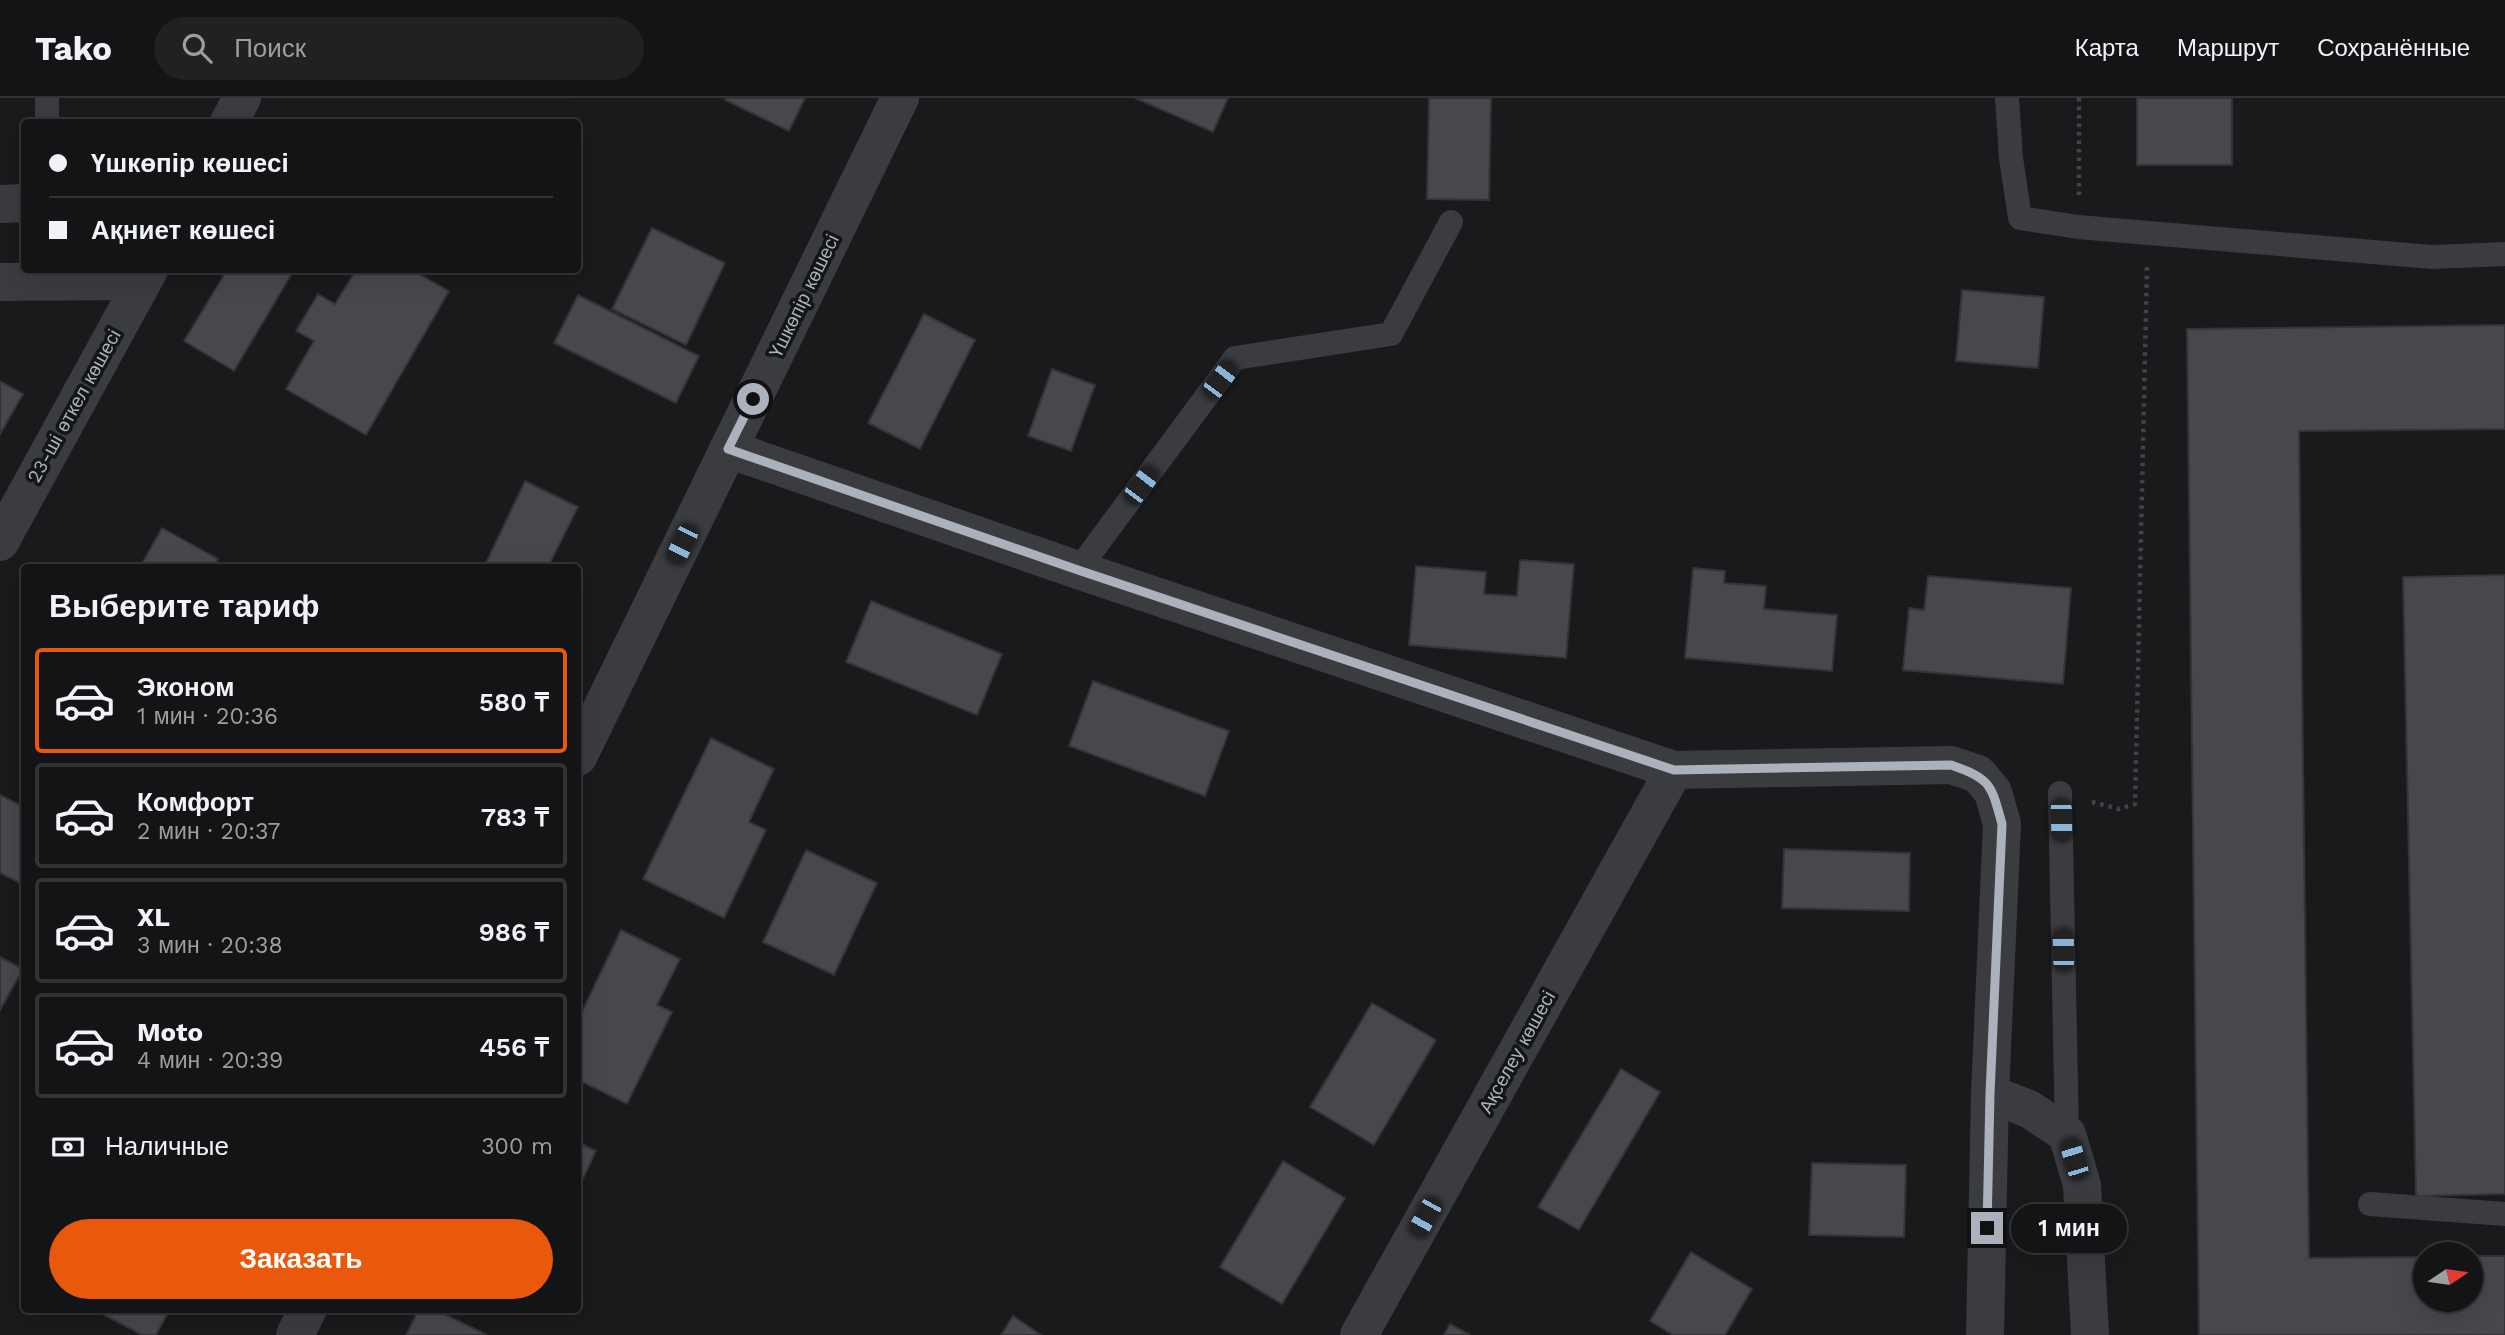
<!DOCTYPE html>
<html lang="ru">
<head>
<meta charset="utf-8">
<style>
	body { margin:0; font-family:"Work Sans",sans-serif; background:#202122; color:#f1f3f6; height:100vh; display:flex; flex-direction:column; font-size:26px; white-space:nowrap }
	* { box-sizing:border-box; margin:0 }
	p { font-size:23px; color:#9d9ea0 }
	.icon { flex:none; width:38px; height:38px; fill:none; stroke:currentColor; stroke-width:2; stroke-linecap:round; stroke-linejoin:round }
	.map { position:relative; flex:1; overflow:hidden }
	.drawer { position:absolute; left:21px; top:466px; width:560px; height:749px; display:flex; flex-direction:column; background:#131415; border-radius:7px; box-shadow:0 7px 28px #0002,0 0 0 2px #323334 }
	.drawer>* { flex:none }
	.top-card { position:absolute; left:21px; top:21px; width:560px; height:154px; border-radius:7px; box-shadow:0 7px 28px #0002,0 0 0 2px #323334; display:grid; align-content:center; height:154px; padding:0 28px; background:#131415 }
	.needle { width:46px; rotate:77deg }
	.controls { position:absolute; left:2413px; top:1144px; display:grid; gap:14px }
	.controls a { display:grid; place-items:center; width:70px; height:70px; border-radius:50%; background:#131415; box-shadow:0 7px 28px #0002,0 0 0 2px #323334; font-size:35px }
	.end { position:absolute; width:32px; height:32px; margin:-16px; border:9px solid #acb2bb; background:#111; box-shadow:0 0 0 4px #111 }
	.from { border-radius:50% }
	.bubble { position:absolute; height:49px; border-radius:24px; background:#131415; box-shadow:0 7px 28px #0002,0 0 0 2px #323334; font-size:23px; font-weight:600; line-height:49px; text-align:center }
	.car { position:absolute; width:21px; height:42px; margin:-21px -10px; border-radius:9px; box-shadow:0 0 5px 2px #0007; background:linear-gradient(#222 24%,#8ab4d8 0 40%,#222 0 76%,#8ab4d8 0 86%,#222 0) }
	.top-card b { display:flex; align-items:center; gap:24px; height:66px; font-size:26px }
	.top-card b+b { border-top:2px solid #323334 }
	.top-card i { width:18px; height:18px; background:#f1f3f6 }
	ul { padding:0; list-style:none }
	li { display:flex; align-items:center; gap:21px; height:105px; margin:0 14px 10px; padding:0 14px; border:4px solid #323334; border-radius:7px }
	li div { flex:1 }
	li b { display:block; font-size:26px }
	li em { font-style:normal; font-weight:600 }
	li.active { border-color:#ea580c }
	li>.icon { width:63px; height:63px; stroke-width:1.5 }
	h2 { padding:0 28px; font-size:32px; line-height:84px }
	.pay { display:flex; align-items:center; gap:18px; height:77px; padding:0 28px; font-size:26px }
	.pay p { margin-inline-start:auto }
	.action { display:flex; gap:14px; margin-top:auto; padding:14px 28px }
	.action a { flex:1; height:80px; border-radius:42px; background:#ea580c; color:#fff; font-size:28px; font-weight:600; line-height:80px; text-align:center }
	header { display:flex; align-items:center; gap:42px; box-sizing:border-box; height:98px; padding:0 35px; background:#131415; border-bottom:2px solid #323334 }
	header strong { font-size:33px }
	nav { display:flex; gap:38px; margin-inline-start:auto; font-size:24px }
	.search { width:490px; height:63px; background:#202122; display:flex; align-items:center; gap:18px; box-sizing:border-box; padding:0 24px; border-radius:38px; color:#9d9ea0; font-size:26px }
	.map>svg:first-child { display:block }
	.building { fill:#46484c; stroke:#343437; stroke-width:2 }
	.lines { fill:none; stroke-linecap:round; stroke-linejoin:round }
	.path { stroke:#414347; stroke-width:4.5; stroke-dasharray:3.5 5; stroke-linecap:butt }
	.lane { stroke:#3b3c40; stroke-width:24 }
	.street { stroke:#3b3c40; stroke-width:38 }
	.route { stroke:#acb2bb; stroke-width:9 }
	.labels { text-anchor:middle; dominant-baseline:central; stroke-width:7; stroke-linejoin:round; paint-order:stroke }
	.street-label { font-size:19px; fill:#acb2bb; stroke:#141517 }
</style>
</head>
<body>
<header>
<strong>Tako</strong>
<div class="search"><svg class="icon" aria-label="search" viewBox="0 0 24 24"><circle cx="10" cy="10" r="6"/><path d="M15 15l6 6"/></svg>Поиск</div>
<nav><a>Карта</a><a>Маршрут</a><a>Сохранённые</a></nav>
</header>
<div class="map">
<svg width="2505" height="1237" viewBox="0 0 2505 1237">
	<rect width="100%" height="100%" fill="#191a1c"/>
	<!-- building -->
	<g class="building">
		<path d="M726,0h79l-16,33 -64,-31z"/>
		<path d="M1135,0h93l-15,34z"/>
		<path d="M1429,0h62l-2,102 -62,-1z"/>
		<rect x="2137" y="0" width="95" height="67"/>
		<path d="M652,130l73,35 -39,82 -74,-36z"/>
		<path d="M227,172h67l-60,101 -50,-30z"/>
		<path d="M356,172h56l37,21 -83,144 -80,-46 28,-48 -18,-10 22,-37 17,10z"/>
		<path d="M1962,192l82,7 -6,71 -82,-7z"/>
		<path d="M578,197l121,61 -23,47 -122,-60z"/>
		<path d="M924,216l51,26 -55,109 -52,-26z"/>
		<path d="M2505,227v104l-206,2 10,827 117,-1v43h45v-44h34v79h-306l-12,-1006z"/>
		<path d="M1052,271l43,16 -24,66 -43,-15z"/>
		<path d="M0,283l23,13 -23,40z"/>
		<path d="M525,383l53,26 -30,60h-64z"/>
		<path d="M162,430l56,31 -4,8h-74z"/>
		<path d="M1520,462l54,4 -8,94 -157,-13 7,-79 70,6 -2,22 33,2z"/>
		<path d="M1693,470l32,3 -1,12 42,3 -2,23 73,6 -5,56 -147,-13z"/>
		<path d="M2505,477v619l-89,2 -13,-619z"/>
		<path d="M1928,478l143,12 -8,96 -160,-14 6,-62 15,2z"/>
		<path d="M871,503l131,53 -25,61 -131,-53z"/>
		<path d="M1093,583l136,50 -24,65 -136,-50z"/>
		<path d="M711,640l63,31 -25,53 17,8 -42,88 -81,-39z"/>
		<path d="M0,697l24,12v78l-24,-12z"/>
		<path d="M1784,751l126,4 -1,58 -127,-3z"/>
		<path d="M806,752l71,33 -43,92 -71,-33z"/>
		<path d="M621,832l59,29 -23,46 15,7 -45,92 -49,-24v-60z"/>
		<path d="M0,859l23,12 -23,41z"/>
		<path d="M1372,905l64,37 -62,105 -64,-38z"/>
		<path d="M1621,971l39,23 -81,138 -41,-23z"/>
		<path d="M578,1044l18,9 -16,34 -2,-1z"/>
		<path d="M1283,1063l62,37 -63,106 -62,-37z"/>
		<path d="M1812,1065l94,2 -2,72 -95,-2z"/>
		<path d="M1691,1154l61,37 -27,46h-52l-23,-14z"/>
		<path d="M93,1211h77l-14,26h-14z"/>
		<path d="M419,1211h15l53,26h-81z"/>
		<path d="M1013,1218l28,19h-40z"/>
		<path d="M1450,1226l20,11h-26z"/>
	</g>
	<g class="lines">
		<!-- path -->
		<g class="path">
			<path d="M2079,97v-97"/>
			<path d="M2092,704l27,7 16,-5 12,-538"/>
		</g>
		<!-- lane -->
		<g class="lane">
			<path d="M2007,0l4,60 9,60 58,9 354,30 73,-3"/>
			<path d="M47,24v-24"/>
			<path d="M1078,472l157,-212 156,-24 60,-112"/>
			<path d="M2060,695l7,341"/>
			<path d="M2370,1106l135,10"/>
		</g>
		<!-- street -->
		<g class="street">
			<path d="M229,24l13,-24"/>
			<path d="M0,106l24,-1"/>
			<path d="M0,184l142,-1"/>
			<path d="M728,351l350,121 596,200 277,-5 27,9 15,18 9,32 -12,270 -5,241"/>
			<path d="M0,444l149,-272"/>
			<path d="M578,659l322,-659"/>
			<path d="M1990,996l39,15 38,25 15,51 8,150"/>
			<path d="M295,1237l13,-26"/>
			<path d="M1359,1237l315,-565"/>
		</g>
	</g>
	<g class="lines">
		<!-- route -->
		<path class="route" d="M753,301l-25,50 350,121 596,200 277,-5c40,14 40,19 51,59l-12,270 -3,134"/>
	</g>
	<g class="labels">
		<!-- street labels -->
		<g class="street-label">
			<text transform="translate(804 198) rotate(-64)">Үшкөпір көшесі</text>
			<text transform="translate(74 308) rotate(-61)">23-ші өткел көшесі</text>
			<text transform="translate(1517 954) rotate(-61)">Ақселеу көшесі</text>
		</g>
	</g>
</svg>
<div class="controls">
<a><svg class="needle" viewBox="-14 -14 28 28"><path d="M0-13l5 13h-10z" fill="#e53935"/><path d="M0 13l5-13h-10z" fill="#9d9ea0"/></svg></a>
</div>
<i class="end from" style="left:753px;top:301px"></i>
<i class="end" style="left:1987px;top:1130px"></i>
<div class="bubble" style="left:2011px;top:1106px;width:116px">1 мин</div>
<i class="car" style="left:1220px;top:282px;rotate:37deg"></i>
<i class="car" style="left:1141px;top:387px;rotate:37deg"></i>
<i class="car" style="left:682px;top:446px;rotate:206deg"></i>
<i class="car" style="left:2061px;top:722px;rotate:179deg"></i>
<i class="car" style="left:2063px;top:852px;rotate:359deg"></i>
<i class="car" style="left:2074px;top:1061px;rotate:343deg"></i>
<i class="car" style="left:1425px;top:1119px;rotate:209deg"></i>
<div class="top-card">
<b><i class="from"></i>Үшкөпір көшесі</b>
<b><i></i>Ақниет көшесі</b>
</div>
<section class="drawer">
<h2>Выберите тариф</h2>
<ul>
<li class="active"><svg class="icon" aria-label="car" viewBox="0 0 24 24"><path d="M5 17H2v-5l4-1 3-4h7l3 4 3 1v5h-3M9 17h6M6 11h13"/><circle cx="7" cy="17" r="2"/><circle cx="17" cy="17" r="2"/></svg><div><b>Эконом</b><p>1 мин · 20:36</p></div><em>580 ₸</em></li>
<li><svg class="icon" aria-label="car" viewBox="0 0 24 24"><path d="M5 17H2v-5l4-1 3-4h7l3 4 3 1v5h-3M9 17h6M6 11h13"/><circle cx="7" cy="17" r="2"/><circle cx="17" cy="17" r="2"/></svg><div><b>Комфорт</b><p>2 мин · 20:37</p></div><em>783 ₸</em></li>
<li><svg class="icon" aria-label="car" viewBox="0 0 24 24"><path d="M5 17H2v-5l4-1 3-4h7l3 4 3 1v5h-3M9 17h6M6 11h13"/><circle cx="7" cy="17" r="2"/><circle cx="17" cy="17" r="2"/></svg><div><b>XL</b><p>3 мин · 20:38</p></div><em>986 ₸</em></li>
<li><svg class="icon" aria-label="car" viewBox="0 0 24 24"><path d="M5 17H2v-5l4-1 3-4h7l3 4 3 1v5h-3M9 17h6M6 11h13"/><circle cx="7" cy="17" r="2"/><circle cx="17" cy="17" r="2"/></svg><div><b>Moto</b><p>4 мин · 20:39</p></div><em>456 ₸</em></li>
</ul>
<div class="pay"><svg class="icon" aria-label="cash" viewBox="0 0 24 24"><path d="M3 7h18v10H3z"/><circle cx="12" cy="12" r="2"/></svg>Наличные<p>300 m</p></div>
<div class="action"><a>Заказать</a></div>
</section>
</div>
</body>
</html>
